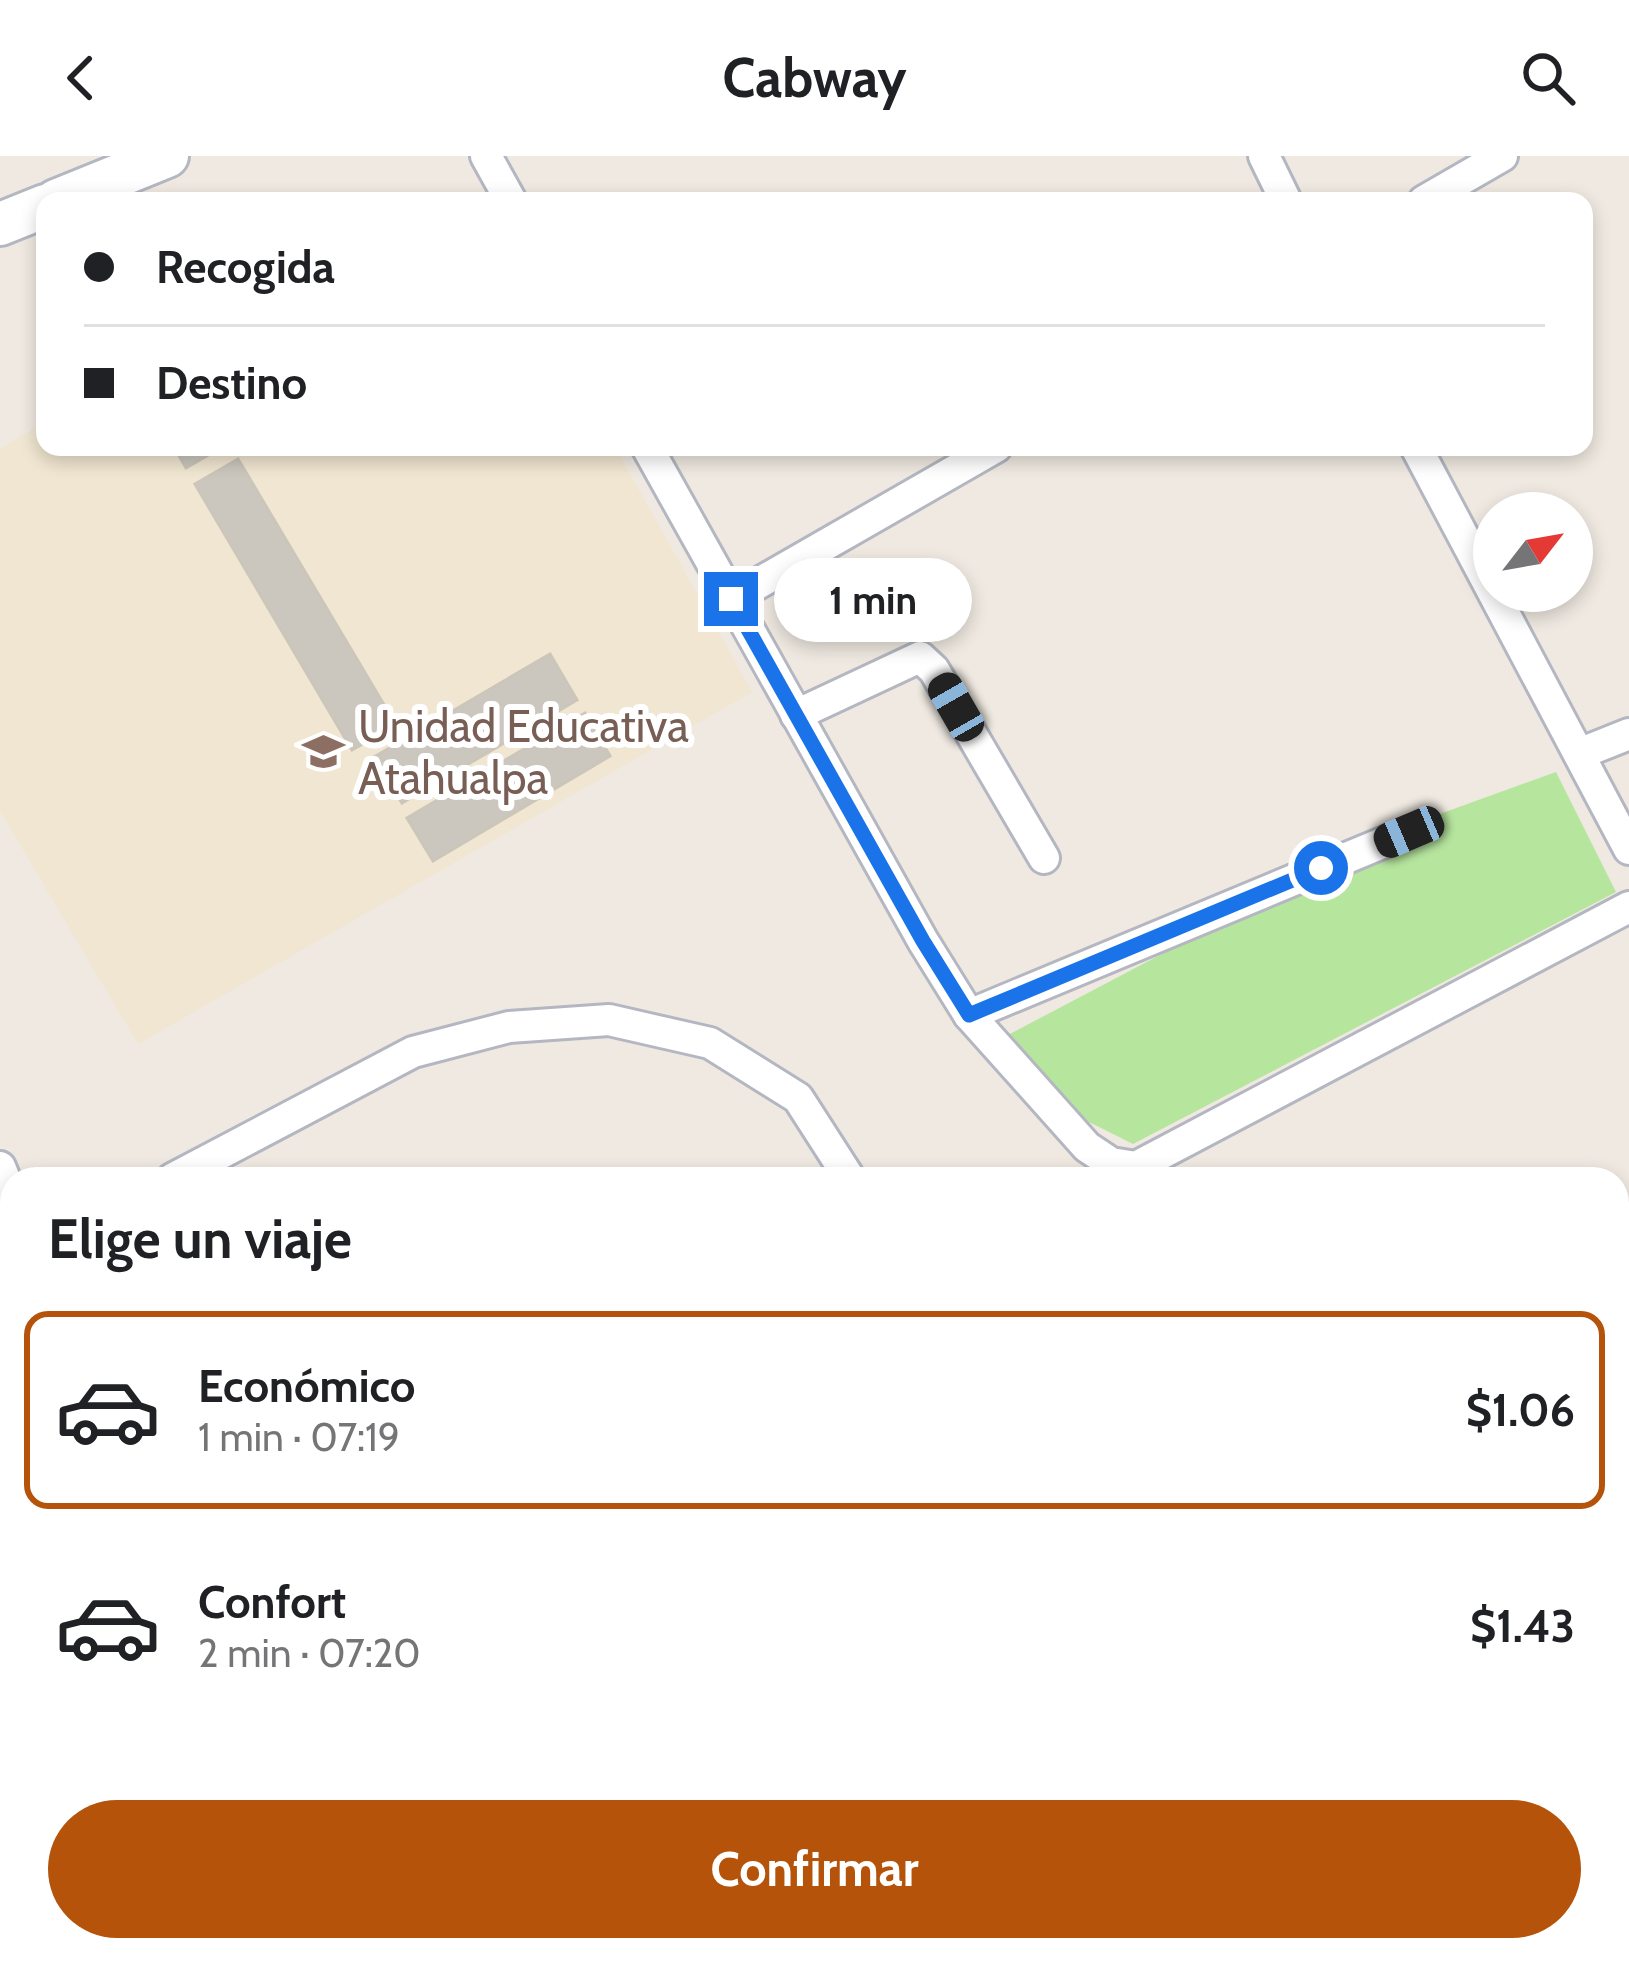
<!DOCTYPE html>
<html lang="es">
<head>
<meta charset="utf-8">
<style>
	body { margin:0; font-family:Cabin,sans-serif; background:#f6f6f6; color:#202124; height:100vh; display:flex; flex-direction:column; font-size:45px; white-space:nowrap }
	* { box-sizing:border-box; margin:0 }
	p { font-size:39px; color:#757577 }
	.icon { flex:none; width:66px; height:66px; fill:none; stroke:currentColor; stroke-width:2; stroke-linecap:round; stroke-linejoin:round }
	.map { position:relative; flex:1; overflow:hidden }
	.panel { position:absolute; left:0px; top:1011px; width:1629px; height:795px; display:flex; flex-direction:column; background:#fff; border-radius:36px 36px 0 0; box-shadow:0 6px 18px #0003 }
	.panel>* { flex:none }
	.top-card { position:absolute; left:36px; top:36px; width:1557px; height:264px; border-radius:24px; box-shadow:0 6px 18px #0003; display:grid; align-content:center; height:264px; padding:0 48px; background:#fff }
	.needle { width:78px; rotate:59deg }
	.tools { position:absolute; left:1473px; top:336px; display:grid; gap:24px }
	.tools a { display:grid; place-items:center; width:120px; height:120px; border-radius:50%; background:#fff; box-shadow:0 6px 18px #0003; font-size:60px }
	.end { position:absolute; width:54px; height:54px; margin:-27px; border:15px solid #1a73e8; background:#fff; box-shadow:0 0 0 6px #fff }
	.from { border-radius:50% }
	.bubble { position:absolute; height:84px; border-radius:42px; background:#fff; box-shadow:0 6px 18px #0003; font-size:39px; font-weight:700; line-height:84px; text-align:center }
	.car { position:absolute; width:36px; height:72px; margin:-36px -18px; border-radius:15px; box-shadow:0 0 9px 3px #0007; background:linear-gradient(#222 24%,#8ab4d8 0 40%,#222 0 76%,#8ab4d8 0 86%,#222 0) }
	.top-card b { display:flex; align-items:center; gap:42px; height:114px; font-size:45px }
	.top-card b+b { border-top:3px solid #e0e0e0 }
	.top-card i { width:30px; height:30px; background:#202124 }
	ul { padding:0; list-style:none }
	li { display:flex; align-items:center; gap:36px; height:198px; margin:0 24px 18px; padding:0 24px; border:6px solid transparent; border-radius:24px }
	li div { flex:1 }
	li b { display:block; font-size:45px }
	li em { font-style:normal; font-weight:700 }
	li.on { border-color:#b45309 }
	li>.icon { width:108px; height:108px; stroke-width:1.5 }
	h2 { padding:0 48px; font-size:54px; line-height:144px }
	.primary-button { display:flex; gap:24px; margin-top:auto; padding:24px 48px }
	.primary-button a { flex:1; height:138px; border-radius:72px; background:#b45309; color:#fff; font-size:48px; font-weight:700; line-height:138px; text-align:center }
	header { display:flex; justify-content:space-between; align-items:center; height:156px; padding:0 48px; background:#fff; font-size:54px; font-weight:700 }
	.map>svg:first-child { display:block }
	.education { fill:#f0e6d1 }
	.green { fill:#b6e59e }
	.building { fill:#cbc7bf; stroke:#cbc5ba; stroke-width:3 }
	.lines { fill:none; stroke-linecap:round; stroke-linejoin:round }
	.service-casing { stroke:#b4b7c1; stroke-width:21 }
	.minor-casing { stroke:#b4b7c1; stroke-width:36 }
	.secondary-casing { stroke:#b4b7c1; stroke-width:48 }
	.service { stroke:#fff; stroke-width:15 }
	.minor { stroke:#fff; stroke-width:30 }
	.secondary { stroke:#fff; stroke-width:42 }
	.route { stroke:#1a73e8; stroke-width:15 }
	.labels { text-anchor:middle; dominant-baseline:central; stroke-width:12; stroke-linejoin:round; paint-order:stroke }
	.education-label { font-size:45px; fill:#785e54; stroke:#fff; text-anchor:start }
</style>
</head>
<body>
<header><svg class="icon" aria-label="back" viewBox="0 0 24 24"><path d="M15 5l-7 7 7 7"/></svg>Cabway<svg class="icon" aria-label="search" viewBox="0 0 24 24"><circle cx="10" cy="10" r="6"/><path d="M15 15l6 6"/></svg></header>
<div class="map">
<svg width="1629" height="1805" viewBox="0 0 1629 1805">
	<rect width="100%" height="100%" fill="#efe9e1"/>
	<!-- education -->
	<path class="education" d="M45,266v25h570l137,245 -614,352 -138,-233v-362z"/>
	<!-- green -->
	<g class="green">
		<path d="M1556,616l60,120 -483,252 -60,-30 -65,-79 393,-207z"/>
		<path d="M324,1794h199l5,11h-221z"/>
	</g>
	<!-- building -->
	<g class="building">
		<path d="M174,291h48l-36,21z"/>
		<path d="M238,303l158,266 -44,25 -157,-266z"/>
		<path d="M550,498l27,46 -175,103 -28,-46z"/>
		<path d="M585,557l25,43 -177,105 -26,-43z"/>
	</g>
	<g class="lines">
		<defs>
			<path id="service" d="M1254,1805l11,-5 10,5"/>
			<g id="minor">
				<path d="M486,0l25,45"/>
				<path d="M1264,0l22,45"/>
				<path d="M1424,45l78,-45"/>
				<path d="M647,291l276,494 46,74 118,132 24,16 25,4 493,-260"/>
				<path d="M1416,291l213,402"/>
				<path d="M731,443l265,-152"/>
				<path d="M796,559l124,-58 14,13 110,188"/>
				<path d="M1579,598l50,-20"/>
				<path d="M969,859l440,-183"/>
				<path d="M0,1011l12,29"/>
				<path d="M172,1023l241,-127 96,-25 100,-7 101,23 88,55 52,81"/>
				<path d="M0,1113l12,-6"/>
				<path d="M1617,1126l12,-3"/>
				<path d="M855,1794l6,11"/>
				<path d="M1017,1794l6,11"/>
				<path d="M1374,1794l5,11"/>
			</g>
			<g id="secondary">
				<path d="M56,45l111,-45"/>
				<path d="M0,68l45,-18"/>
			</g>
		</defs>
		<!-- service casing -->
		<use href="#service" class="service-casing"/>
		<!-- minor casing -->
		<use href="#minor" class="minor-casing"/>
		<!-- secondary casing -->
		<use href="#secondary" class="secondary-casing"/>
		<!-- service -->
		<use href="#service" class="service"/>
		<!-- minor -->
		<use href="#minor" class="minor"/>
		<!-- secondary -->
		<use href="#secondary" class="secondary"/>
	</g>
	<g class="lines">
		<!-- route -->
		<path class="route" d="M731,443l192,342 46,74 352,-147"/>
	</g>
	<!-- icons -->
	<defs>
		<symbol id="university-bare" viewBox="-9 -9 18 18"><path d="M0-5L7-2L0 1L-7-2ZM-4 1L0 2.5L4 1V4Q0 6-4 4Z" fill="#8d6e63" stroke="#fff" stroke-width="2.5" paint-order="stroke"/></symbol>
	</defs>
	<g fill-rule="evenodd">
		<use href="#university-bare" x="294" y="566" width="59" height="59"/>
	</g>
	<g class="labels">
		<!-- education labels -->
		<g class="education-label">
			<text x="358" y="570">Unidad Educativa<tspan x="358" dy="52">Atahualpa</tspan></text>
		</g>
	</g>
</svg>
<div class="tools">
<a><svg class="needle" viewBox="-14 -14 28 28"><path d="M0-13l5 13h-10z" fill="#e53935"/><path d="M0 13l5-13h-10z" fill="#757577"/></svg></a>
</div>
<i class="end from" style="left:1321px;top:712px"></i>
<i class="end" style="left:731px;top:443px"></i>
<div class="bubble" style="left:774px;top:402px;width:198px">1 min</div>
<i class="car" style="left:956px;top:551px;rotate:330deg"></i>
<i class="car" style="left:1409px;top:676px;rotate:247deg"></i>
<div class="top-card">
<b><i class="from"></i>Recogida</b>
<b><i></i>Destino</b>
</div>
<section class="panel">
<h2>Elige un viaje</h2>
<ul>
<li class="on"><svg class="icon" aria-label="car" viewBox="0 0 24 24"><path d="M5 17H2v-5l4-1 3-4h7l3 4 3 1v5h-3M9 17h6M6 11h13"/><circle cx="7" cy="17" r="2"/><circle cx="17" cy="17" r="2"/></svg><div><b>Económico</b><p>1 min · 07:19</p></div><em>$1.06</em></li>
<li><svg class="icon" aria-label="car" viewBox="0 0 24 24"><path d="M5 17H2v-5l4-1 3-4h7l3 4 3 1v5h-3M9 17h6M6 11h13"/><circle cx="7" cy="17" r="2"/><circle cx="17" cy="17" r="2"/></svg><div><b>Confort</b><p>2 min · 07:20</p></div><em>$1.43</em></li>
</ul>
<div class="primary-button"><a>Confirmar</a></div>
</section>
</div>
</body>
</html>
